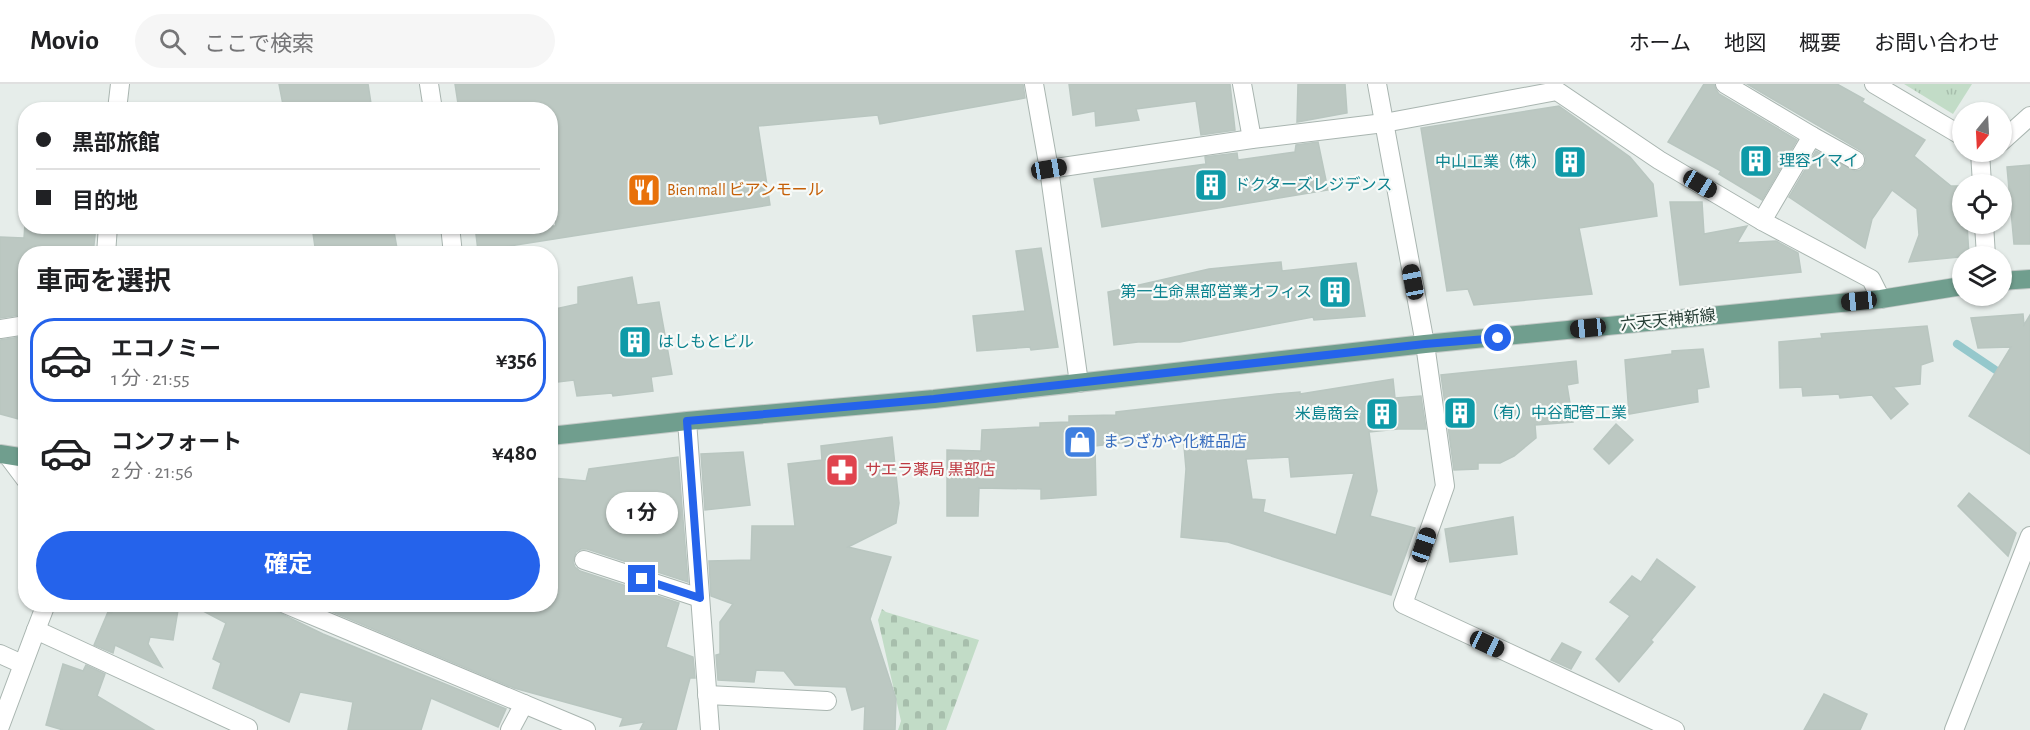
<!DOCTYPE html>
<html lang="ja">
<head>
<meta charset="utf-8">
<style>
	body { margin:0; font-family:"Alegreya Sans","Noto Sans JP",sans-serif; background:#f6f6f6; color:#202124; height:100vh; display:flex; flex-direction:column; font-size:22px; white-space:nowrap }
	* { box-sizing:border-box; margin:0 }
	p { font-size:20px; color:#757577 }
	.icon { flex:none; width:33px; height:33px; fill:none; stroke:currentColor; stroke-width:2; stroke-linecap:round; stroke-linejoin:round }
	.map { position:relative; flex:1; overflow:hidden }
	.panel { position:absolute; left:18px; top:162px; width:540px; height:366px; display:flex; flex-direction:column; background:#fff; border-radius:24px; box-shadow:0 2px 4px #0004 }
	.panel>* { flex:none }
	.guide { position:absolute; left:18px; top:18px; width:540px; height:132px; border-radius:24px; box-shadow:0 2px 4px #0004; display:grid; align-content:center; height:132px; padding:0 18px; background:#fff }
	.needle { width:39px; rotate:198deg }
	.fabs { position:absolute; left:1952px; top:18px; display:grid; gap:12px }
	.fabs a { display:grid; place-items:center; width:60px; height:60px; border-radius:50%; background:#fff; box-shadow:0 2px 4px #0004; font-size:30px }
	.end { position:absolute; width:27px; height:27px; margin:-14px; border:8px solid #2563eb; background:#fff; box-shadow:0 0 0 3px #fff }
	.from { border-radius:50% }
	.bubble { position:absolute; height:42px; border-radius:21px; background:#fff; box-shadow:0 2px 4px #0004; font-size:20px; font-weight:700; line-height:42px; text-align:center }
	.car { position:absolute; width:18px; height:36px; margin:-18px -9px; border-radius:8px; box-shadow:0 0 4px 2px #0007; background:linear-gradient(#222 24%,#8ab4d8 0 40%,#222 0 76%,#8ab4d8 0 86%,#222 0) }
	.guide b { display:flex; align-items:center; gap:21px; height:57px; font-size:22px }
	.guide b+b { border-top:2px solid #e0e0e0 }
	.guide i { width:15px; height:15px; background:#202124 }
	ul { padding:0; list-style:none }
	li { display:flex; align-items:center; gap:18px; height:84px; margin:0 12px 9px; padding:0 6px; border:3px solid transparent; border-radius:24px }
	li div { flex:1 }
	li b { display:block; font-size:22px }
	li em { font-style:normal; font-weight:700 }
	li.on { border-color:#2563eb }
	li>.icon { width:54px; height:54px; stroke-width:1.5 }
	h2 { padding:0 18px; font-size:27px; line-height:72px }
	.action { display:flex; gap:12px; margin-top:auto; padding:12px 18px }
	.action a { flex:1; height:69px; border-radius:36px; background:#2563eb; color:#fff; font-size:24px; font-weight:700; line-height:69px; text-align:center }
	header { display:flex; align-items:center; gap:36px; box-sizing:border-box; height:84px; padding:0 30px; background:#fff; border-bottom:2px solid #e0e0e0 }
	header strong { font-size:28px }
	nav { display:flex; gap:33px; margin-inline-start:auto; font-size:21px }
	.search { width:420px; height:54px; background:#f6f6f6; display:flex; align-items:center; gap:15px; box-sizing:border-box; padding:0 21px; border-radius:33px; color:#757577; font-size:22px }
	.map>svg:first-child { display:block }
	.cemetery { fill:url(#cemetery-stones) }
	.park { fill:url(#park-tufts) }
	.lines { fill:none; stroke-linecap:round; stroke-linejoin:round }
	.stream { stroke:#95c8cc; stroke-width:8 }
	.building { fill:#bcc8c2; stroke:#b9c6c0; stroke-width:1.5; fill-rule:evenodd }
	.minor-casing { stroke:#a9b5b0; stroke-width:20 }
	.major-casing { stroke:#c3c9c7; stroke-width:20 }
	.minor { stroke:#fff; stroke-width:18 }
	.major { stroke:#709e8e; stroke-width:18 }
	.route { stroke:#2563eb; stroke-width:8 }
	.labels { text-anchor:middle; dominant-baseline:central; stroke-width:4.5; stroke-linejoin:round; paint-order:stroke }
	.culture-label { font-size:16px; fill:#0d838f; stroke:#f7faf8; text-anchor:start }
	.food-label { font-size:16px; fill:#c56008; stroke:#f7faf8; text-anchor:start }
	.street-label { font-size:16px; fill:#273e36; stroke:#f7faf8 }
	.shop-label { font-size:16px; fill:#366cbe; stroke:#f7faf8; text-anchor:start }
	.health-label { font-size:16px; fill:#be3a42; stroke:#f7faf8; text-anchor:start }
</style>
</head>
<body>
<header>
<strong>Movio</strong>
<div class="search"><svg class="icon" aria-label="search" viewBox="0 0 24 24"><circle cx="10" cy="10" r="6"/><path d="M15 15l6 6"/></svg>ここで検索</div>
<nav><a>ホーム</a><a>地図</a><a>概要</a><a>お問い合わせ</a></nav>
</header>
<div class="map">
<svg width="2030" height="646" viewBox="0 0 2030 646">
	<defs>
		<pattern id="cemetery-stones" width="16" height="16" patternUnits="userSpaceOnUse" patternTransform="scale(1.5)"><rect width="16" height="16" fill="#c2dcc7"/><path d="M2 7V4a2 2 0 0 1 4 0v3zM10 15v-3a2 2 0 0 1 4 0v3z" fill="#a7beac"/></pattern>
		<pattern id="park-tufts" width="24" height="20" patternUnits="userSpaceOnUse" patternTransform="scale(1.5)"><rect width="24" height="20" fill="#c2dcc7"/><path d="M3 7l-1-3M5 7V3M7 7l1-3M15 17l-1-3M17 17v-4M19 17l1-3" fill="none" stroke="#a7beac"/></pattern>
	</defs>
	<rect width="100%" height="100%" fill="#e6edea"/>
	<!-- cemetery -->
	<path class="cemetery" d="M882,525l4,3 93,28 -33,90h-48l3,-9 -23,-101z"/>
	<!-- park -->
	<path class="park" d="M1904,0h68l-19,30z"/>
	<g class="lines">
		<!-- stream -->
		<path class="stream" d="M1957,260l49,33"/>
	</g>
	<!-- building -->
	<g class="building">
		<path d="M279,0h89l4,26h-88z"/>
		<path d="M455,0h568l2,14 -145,26 -2,-9 -120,11 12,79 -292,46 -3,-25h81l-6,-38v-78h-91z"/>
		<path d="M1069,0h161l5,46 -34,5 -5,-34 -60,8 3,11 -43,6 -1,-15 -22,4z"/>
		<path d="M1298,0h47l2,29 -50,9z"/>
		<path d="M1704,0h10l2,6 3,4 78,46 -35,60 -43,-26 2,-3 -53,-29z"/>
		<path d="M1747,0h90l27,15 -2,3 63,38 -11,16 37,30h11v38h5l2,32 -60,6 10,-27 -2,-26 -25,-19 -20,29 -7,29 -76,-51 27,-46 39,20 5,-1 4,-4 2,-6 -1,-5 -5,-5z"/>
		<path d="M1559,22l71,51 23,27 4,32 -78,12 13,66 -118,11 -6,-16 -21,2 -26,-163z"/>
		<path d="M1318,58l10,48 -226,37 -8,-48 112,-15 -1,-7 32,-4 1,7 57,-8 1,-7z"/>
		<path d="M2030,81v79h-16l-7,-77z"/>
		<path d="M1670,118h32l2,32 43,-8 -10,17 39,-2 22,12 3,19 -121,13z"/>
		<path d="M25,140l1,2h70l-3,28h-67v60l-26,4v-81l24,1z"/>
		<path d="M312,142h81l5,28h-82z"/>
		<path d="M1041,164l17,99 -27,3 -1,-3 -53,4 -4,-35 52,-5 -9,-60z"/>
		<path d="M1281,178l1,9 74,-8 9,53 -51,4 -1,-3 -133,25h-42l-24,3 -6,-53 101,-23z"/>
		<path d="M632,193l5,28 22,-3 13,72 -21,3 2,14 -40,5 -1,-3 -35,3 -3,-16 -24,3v-73l28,-6v-17z"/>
		<path d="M2023,230l1,11 6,-10v139l-61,-38 42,-69 -33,1 -7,-30z"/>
		<path d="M1927,242l6,35 -12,4 -1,19 -27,3 15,17 -17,15 -19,-24 -32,3 -1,-4 -36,2 -1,-9 -22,1 -1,-46 43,-4 -1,-4z"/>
		<path d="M26,252v85l-26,-7v-74z"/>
		<path d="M1703,265l6,38 -12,2 1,13 -69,12 -4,-54 47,-6v-3z"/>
		<path d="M1576,277l2,22 -11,2 6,37 -38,3 1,13 -22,18 -14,7h-22v6l-24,1 -13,-95z"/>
		<path d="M1393,295l2,19 26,-2 5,33h-28l-29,3 8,59 -7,25 45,12 -24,67 -163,-53 -47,-5 5,-68 -3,-34 -88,11 1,49 -55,4v-10l-62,-1 -1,28h-31v-66l34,1 1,-21 58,-3v-4l29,-1v-6l47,-1v-3l160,-18 24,-2v2zM1289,373l2,20 63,-4 -18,62 -73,-23 2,-12 -13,-1 -6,-40z"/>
		<path d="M1616,340l17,16 -24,24 -15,-15z"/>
		<path d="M892,353l7,66 -3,20 -48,24 43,10 -21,62 26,80 -1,31h-31l1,-24 -13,4 -6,-23 -51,-2 -11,-14 -28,-1 -2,12 -36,-2 -2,-25 4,-1v-32l13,-18 -22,-8 -2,-35 42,-1 1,-34h43l-7,-62 34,-4 -1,-14z"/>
		<path d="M743,368l7,53 -45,5 -4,-56z"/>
		<path d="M678,373l10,125 -101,-33h-6l-5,3 -3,10 2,5 5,4 99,32 -13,44 27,10 2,21h-5l-14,52h-36l4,-8 -24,4 3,-8 -109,-30 -186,-78 1,-6h221v-98l3,-28 33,3 3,-12z"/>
		<path d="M1969,409l47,40 -8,23 -50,-50z"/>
		<path d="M1513,433l4,37 -67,8 -5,-33z"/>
		<path d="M1657,475l38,28 -44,53 2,2 -34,40 -23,-23 34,-43 -20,-14 22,-26 9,6z"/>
		<path d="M121,520h58l-6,36 -23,-3 -2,7 14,23 -47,-22 -2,8 -19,-8 14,-33 3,1z"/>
		<path d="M190,520h71l62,30 183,75 -8,18 -67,-29 -10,32h-73l5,-28 -53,-10 -11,30 -76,-34 8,-25 -8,-4 13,-36z"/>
		<path d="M1562,559l19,9 -10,17 -20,-9z"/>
		<path d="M63,580l20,7 3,-6 19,9 -8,22 57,34h-91l-17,-5z"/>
		<path d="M1824,610l43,20 -7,16h-56z"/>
	</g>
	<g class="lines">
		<defs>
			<g id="minor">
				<path d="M429,0l4,26"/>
				<path d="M1034,0l15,85 30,214"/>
				<path d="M1242,0l10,55"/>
				<path d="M1377,0l48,260 20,142 -42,118 272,126"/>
				<path d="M1725,0l87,52"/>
				<path d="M1874,0l88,52"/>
				<path d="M117,26l3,-26"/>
				<path d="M2001,58l29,-26"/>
				<path d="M1980,68l2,32"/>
				<path d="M1049,85l203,-30 132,-16 173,-32 102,69 103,61 109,58 10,20"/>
				<path d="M1762,137l50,-85 43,24"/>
				<path d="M1984,140l2,32"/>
				<path d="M450,142l3,28"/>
				<path d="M106,170l2,-28"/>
				<path d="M0,245l26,-4"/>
				<path d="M687,337l23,309"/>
				<path d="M8,372l18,24"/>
				<path d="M584,476l116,38"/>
				<path d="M285,520l301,126"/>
				<path d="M36,546l10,-26"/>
				<path d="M0,570l22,10"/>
				<path d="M707,611l120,6"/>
				<path d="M0,642l36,-96 212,98 -1,2"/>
				<path d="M510,646l14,-26"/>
				<path d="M1954,646l76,-194"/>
			</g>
			<g id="major">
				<path d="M2001,197l29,-2"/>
				<path d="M550,352l137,-15 247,-22 491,-55 456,-45 81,-13"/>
				<path d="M0,370l26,4"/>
			</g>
		</defs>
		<!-- minor casing -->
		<use href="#minor" class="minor-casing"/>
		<!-- major casing -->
		<use href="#major" class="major-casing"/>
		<!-- minor -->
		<use href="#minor" class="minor"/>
		<!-- major -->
		<use href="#major" class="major"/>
	</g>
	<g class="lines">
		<!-- route -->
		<path class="route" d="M642,495l58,19 -13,-177 247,-22 491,-55 73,-6"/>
	</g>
	<!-- icons -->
	<defs>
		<symbol id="building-square" viewBox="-11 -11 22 22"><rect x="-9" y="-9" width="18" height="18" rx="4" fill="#0f9aa8" stroke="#f7faf8"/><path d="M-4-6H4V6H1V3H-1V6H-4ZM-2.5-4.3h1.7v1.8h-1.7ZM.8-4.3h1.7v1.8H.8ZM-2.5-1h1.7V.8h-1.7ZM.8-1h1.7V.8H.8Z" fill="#fff"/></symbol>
		<symbol id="restaurant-square" viewBox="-11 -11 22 22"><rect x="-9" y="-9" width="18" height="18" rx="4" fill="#e8710a" stroke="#f7faf8"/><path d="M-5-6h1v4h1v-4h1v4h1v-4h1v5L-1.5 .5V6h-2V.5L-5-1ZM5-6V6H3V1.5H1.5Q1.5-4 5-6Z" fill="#fff"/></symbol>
		<symbol id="shop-square" viewBox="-11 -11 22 22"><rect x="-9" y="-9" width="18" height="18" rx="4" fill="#3f7fe0" stroke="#f7faf8"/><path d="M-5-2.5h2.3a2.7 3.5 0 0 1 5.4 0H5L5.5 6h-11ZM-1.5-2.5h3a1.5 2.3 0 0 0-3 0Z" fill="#fff"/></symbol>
		<symbol id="pharmacy-square" viewBox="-11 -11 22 22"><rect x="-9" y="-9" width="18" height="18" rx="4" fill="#e0444e" stroke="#f7faf8"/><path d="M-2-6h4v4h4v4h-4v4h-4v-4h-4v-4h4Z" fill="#fff"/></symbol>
	</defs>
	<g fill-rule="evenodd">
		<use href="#building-square" x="1737" y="58" width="38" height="38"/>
		<use href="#building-square" x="1551" y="59" width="38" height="38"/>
		<use href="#building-square" x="1192" y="82" width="38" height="38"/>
		<use href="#restaurant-square" x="625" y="87" width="38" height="38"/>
		<use href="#building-square" x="1316" y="189" width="38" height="38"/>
		<use href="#building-square" x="616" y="239" width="38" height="38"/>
		<use href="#building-square" x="1441" y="310" width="38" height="38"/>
		<use href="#building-square" x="1363" y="311" width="38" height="38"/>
		<use href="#shop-square" x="1061" y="339" width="38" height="38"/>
		<use href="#pharmacy-square" x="823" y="367" width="38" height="38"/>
	</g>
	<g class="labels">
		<!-- culture labels -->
		<g class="culture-label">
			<text x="1779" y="77">理容イマイ</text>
			<text x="1547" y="78" text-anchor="end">中山工業（株）</text>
			<text x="1234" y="101">ドクターズレジデンス</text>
			<text x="1312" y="208" text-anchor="end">第一生命黒部営業オフィス</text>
			<text x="658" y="258">はしもとビル</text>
			<text x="1483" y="329">（有）中谷配管工業</text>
			<text x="1359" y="330" text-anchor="end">米島商会</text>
		</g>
		<!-- food labels -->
		<g class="food-label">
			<text x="667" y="106">Bien mall ビアンモール</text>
		</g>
		<!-- street labels -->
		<g class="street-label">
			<text transform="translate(1668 236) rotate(-6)">六天天神新線</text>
		</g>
		<!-- shop labels -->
		<g class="shop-label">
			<text x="1103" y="358">まつざかや化粧品店</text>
		</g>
		<!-- health labels -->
		<g class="health-label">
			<text x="865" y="386">サエラ薬局 黒部店</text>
		</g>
	</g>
</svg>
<div class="fabs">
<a><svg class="needle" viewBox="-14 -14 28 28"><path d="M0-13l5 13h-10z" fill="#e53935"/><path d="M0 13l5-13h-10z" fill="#757577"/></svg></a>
<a><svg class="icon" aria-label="locate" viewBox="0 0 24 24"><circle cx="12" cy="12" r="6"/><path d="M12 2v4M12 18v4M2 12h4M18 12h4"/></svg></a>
<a><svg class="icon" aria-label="layers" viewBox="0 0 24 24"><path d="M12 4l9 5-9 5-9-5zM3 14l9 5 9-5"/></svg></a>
</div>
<i class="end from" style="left:1498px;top:254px"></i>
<i class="end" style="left:642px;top:495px"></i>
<div class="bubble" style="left:606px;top:408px;width:72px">1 分</div>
<i class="car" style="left:1049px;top:85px;rotate:81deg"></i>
<i class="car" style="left:1700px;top:100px;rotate:121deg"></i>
<i class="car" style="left:1413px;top:198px;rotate:349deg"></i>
<i class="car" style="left:1859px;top:217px;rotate:264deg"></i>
<i class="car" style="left:1588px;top:244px;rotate:264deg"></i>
<i class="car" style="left:1424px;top:461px;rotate:19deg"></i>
<i class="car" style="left:1487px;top:560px;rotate:115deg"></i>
<div class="guide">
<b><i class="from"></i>黒部旅館</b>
<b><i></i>目的地</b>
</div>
<section class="panel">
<h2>車両を選択</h2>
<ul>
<li class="on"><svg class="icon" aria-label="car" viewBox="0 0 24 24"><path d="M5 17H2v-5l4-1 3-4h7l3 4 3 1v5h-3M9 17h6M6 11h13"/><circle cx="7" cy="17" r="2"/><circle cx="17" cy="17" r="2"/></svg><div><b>エコノミー</b><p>1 分 · 21:55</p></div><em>¥356</em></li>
<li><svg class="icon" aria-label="car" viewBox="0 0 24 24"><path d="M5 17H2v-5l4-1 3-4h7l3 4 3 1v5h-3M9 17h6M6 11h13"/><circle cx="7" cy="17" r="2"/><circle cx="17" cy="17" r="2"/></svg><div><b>コンフォート</b><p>2 分 · 21:56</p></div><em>¥480</em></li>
</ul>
<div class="action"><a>確定</a></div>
</section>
</div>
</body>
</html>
